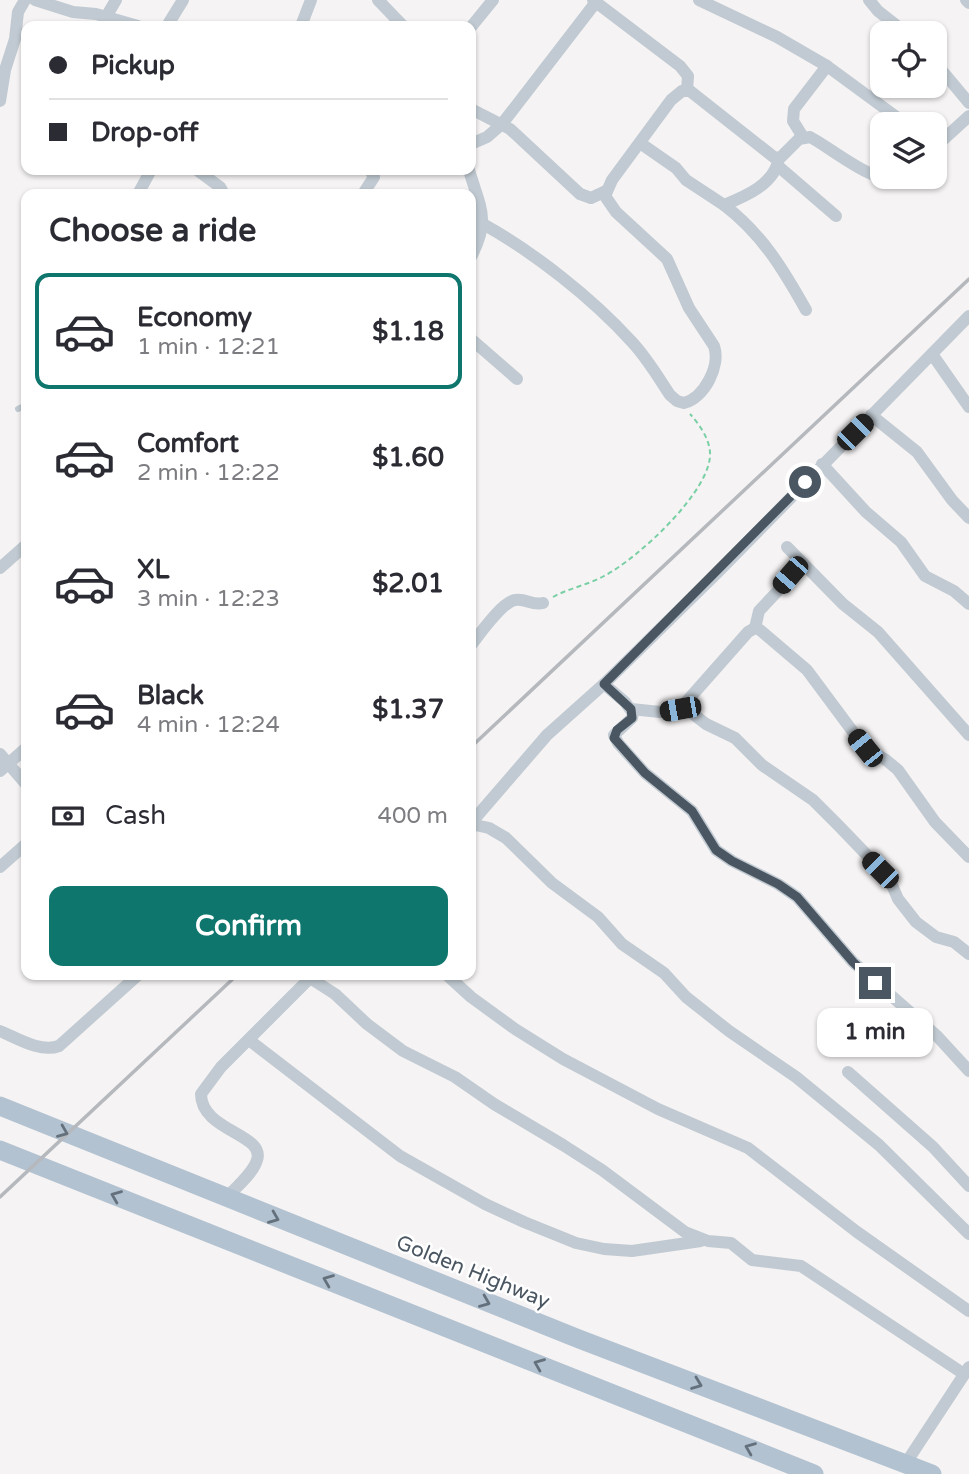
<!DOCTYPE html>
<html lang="en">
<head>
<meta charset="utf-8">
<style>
	body { margin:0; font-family:"Varela Round",sans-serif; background:#f7f7f7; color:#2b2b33; height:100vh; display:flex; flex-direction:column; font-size:26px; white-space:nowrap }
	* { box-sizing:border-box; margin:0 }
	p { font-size:23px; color:#7c7c81 }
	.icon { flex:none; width:38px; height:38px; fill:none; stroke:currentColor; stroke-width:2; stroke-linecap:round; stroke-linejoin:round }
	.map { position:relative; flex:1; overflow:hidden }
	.panel { position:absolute; left:21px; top:189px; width:455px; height:791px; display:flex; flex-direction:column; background:#fff; border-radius:14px; box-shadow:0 2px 5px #0004 }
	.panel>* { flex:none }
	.hud { position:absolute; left:21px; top:21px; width:455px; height:154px; border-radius:14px; box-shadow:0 2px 5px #0004; display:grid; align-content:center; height:154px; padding:0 28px; background:#fff }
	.tools { position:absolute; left:870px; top:21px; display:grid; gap:14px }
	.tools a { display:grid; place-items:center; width:77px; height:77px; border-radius:14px; background:#fff; box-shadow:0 2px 5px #0004; font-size:35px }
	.end { position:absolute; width:32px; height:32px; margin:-16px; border:9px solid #4a5661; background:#fff; box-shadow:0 0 0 4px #fff }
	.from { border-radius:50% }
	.bubble { position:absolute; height:49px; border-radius:14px; background:#fff; box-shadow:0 2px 5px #0004; font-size:23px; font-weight:700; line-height:49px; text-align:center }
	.car { position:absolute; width:21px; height:42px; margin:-21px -10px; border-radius:9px; box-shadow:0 0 5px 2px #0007; background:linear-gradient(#222 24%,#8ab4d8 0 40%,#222 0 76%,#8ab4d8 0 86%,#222 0) }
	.hud b { display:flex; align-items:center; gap:24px; height:66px; font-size:26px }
	.hud b+b { border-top:2px solid #e1e1e2 }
	.hud i { width:18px; height:18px; background:#2b2b33 }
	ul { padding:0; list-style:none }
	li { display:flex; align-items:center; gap:21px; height:116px; margin:0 14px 10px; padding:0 14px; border:4px solid transparent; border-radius:14px }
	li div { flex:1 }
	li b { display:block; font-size:26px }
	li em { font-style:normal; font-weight:700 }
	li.on { border-color:#0f766e }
	li>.icon { width:63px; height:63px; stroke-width:1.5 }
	h2 { padding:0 28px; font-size:32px; line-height:84px }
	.pay { display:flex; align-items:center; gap:18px; height:77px; padding:0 28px; font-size:26px }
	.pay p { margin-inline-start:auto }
	.button { display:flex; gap:14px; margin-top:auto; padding:14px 28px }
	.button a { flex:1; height:80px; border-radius:14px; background:#0f766e; color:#fff; font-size:28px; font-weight:700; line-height:80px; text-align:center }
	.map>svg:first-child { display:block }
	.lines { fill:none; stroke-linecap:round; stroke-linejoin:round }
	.path { stroke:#7ad0a6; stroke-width:2; stroke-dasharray:5 3.5; stroke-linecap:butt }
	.service { stroke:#c1cad2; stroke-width:6 }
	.minor { stroke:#c1cad2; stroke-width:12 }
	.primary { stroke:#b3c2d1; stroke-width:19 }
	.rail { stroke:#b5b8bd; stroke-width:3.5 }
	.oneway { stroke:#64717d }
	.route { stroke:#4a5661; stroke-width:9 }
	.labels { text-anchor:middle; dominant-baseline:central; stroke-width:5; stroke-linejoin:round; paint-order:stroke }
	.street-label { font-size:21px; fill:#4a5661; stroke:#fff }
</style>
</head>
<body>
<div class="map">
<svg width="969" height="1474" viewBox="0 0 969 1474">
	<rect width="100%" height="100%" fill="#f5f3f3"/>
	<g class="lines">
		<!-- path -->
		<path class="path" d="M553,597c16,-9 35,-12 51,-21 32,-16 109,-86 106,-124 -1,-14 -11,-28 -20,-38"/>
		<!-- service -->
		<path class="service" d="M18,409l8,-4"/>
		<!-- minor -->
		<g class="minor">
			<path d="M35,0l38,12 23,2 42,12"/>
			<path d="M378,0l25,26"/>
			<path d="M593,0l87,66 8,10 -1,14"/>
			<path d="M699,0l78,37 50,29 79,58"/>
			<path d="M869,0l9,11 28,22"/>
			<path d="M966,0l3,3"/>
			<path d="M106,17l10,-17"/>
			<path d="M167,26l16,-26"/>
			<path d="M301,26l10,-26"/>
			<path d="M471,27l22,-27"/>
			<path d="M934,61l35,42"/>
			<path d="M0,101l5,-31 10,-31 3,-27 7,-12"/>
			<path d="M471,109l39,20 70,65 11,4 15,-7"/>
			<path d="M803,137l-10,-16 1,-12 33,-43"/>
			<path d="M640,143l36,25 10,12 38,25c22,-9 51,-21 55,-47"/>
			<path d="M471,144l16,-7 15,-13 94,-122"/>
			<path d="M934,148l35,-32"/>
			<path d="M778,166l58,50"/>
			<path d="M197,170l23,17 4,7"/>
			<path d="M469,170c11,38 22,49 2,87"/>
			<path d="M138,194l13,-24"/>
			<path d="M363,194l11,-17 -4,-7"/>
			<path d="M724,205c38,29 59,64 82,105"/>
			<path d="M483,224c52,29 109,74 149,118 15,16 26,35 38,53l7,6 7,2c20,-5 37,-37 30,-57l-25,-38 -22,-49 -51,-47 -11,-16 7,-16 59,-80 11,-9h8l85,67 6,-1 18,-18 11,-2c20,10 69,52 90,40"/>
			<path d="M471,339l46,40"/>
			<path d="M932,354l37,53"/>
			<path d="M871,415l46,37 35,48 17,18"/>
			<path d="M822,464l44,48 35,30 24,34 29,15 15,13"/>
			<path d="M787,547l56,57 35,28 91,103"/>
			<path d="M0,568l26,-23"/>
			<path d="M755,628l4,-17 44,-47"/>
			<path d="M471,645c9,-11 31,-43 44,-45 11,-2 17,6 28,3"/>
			<path d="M604,684l21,18 8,11 -1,5 -18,17 4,8 27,30 47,38 24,39 16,11 46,23 19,13 56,65 84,74 32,35"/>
			<path d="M631,709l29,3 20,-3 8,1 18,14 29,14 27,27 51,35 26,26 50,52 9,21 18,23 20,15 18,5 15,12"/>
			<path d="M680,709l68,-77 7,-4 5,2 47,40 58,78 21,12 12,10 37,52 34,35"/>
			<path d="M0,754l26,30"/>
			<path d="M0,771l26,-23"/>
			<path d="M471,823l76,-88 57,-51 114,-112 251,-256"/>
			<path d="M471,824l18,4 17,10 46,45 46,34 24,27 42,29 22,24 43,34 67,46 83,68 90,89"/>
			<path d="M0,867l26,-23"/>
			<path d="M447,975l24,22 44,32 48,30 95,50 90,39 109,84 112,79"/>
			<path d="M0,1031c17,7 40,22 59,15l79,-71"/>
			<path d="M249,1040l151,116 85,48 39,18 52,21 28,6 28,2 69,-10"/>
			<path d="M848,1072l85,75 36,39"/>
			<path d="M226,1198c9,-10 27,-24 31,-38 9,-26 -56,-29 -56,-66l20,-27 89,-89 25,16 32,30 36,27 52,26 39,27 69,41 39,25 83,62 23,9 23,2 21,17 49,6 163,108"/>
			<path d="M906,1463l63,-96"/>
		</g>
		<!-- primary -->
		<g class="primary">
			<path d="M0,1106l579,233 353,135"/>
			<path d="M0,1150l814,324"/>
		</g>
		<!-- rail -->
		<g class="rail">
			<path d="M471,747l498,-468"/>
			<path d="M0,1197l237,-222"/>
		</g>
	</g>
	<!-- one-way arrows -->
	<defs><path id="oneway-chevron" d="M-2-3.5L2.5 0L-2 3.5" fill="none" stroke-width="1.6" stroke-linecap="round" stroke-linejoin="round" transform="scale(1.75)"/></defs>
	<g class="oneway">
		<use href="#oneway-chevron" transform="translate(63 1132) rotate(22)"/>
		<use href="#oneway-chevron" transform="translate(116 1196) rotate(-158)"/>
		<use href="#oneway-chevron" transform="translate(274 1218) rotate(22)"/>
		<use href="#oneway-chevron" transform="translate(328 1280) rotate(-158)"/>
		<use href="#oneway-chevron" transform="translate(485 1302) rotate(22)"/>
		<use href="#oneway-chevron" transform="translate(539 1364) rotate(-158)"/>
		<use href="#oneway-chevron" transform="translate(697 1384) rotate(21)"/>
		<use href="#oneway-chevron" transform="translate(750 1448) rotate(-158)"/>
	</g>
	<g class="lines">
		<!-- route -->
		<path class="route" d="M805,482l-201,202 27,25 1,9 -15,12 -3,8 31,35 47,38 24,39 16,11 46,23 19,13 56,65 22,21"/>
	</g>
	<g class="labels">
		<!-- street labels -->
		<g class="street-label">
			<text transform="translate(473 1272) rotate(22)">Golden Highway</text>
		</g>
	</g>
</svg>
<div class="tools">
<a><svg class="icon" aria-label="locate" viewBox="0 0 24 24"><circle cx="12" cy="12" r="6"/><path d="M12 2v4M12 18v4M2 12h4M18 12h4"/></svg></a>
<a><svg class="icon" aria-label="layers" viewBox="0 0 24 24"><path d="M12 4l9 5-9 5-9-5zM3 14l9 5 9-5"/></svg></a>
</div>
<i class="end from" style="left:805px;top:482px"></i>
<i class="end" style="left:875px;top:983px"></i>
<div class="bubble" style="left:817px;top:1008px;width:116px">1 min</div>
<i class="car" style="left:855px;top:432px;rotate:45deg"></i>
<i class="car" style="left:790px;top:575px;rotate:221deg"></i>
<i class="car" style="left:680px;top:709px;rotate:260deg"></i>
<i class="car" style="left:865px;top:748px;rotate:321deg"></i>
<i class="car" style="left:880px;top:870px;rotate:315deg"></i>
<div class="hud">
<b><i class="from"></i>Pickup</b>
<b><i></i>Drop-off</b>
</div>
<section class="panel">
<h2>Choose a ride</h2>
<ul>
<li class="on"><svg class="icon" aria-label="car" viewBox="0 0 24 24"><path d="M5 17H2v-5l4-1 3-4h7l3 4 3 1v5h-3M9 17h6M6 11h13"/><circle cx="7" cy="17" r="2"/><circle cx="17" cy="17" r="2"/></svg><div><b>Economy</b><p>1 min · 12:21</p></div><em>$1.18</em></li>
<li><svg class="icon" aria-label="car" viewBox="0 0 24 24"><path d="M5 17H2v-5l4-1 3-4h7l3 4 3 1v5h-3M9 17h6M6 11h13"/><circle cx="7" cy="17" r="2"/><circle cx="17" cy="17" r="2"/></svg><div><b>Comfort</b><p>2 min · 12:22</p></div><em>$1.60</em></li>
<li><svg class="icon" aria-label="car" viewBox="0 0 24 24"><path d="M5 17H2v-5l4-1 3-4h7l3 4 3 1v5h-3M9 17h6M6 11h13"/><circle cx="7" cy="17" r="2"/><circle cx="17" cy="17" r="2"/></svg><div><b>XL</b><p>3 min · 12:23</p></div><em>$2.01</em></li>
<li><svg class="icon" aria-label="car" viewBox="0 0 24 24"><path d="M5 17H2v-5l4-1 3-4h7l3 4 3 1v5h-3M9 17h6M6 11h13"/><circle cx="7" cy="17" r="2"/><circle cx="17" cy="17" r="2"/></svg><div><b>Black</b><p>4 min · 12:24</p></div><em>$1.37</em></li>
</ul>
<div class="pay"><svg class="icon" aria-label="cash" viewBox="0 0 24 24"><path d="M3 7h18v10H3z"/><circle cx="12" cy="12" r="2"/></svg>Cash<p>400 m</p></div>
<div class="button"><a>Confirm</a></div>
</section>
</div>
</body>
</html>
